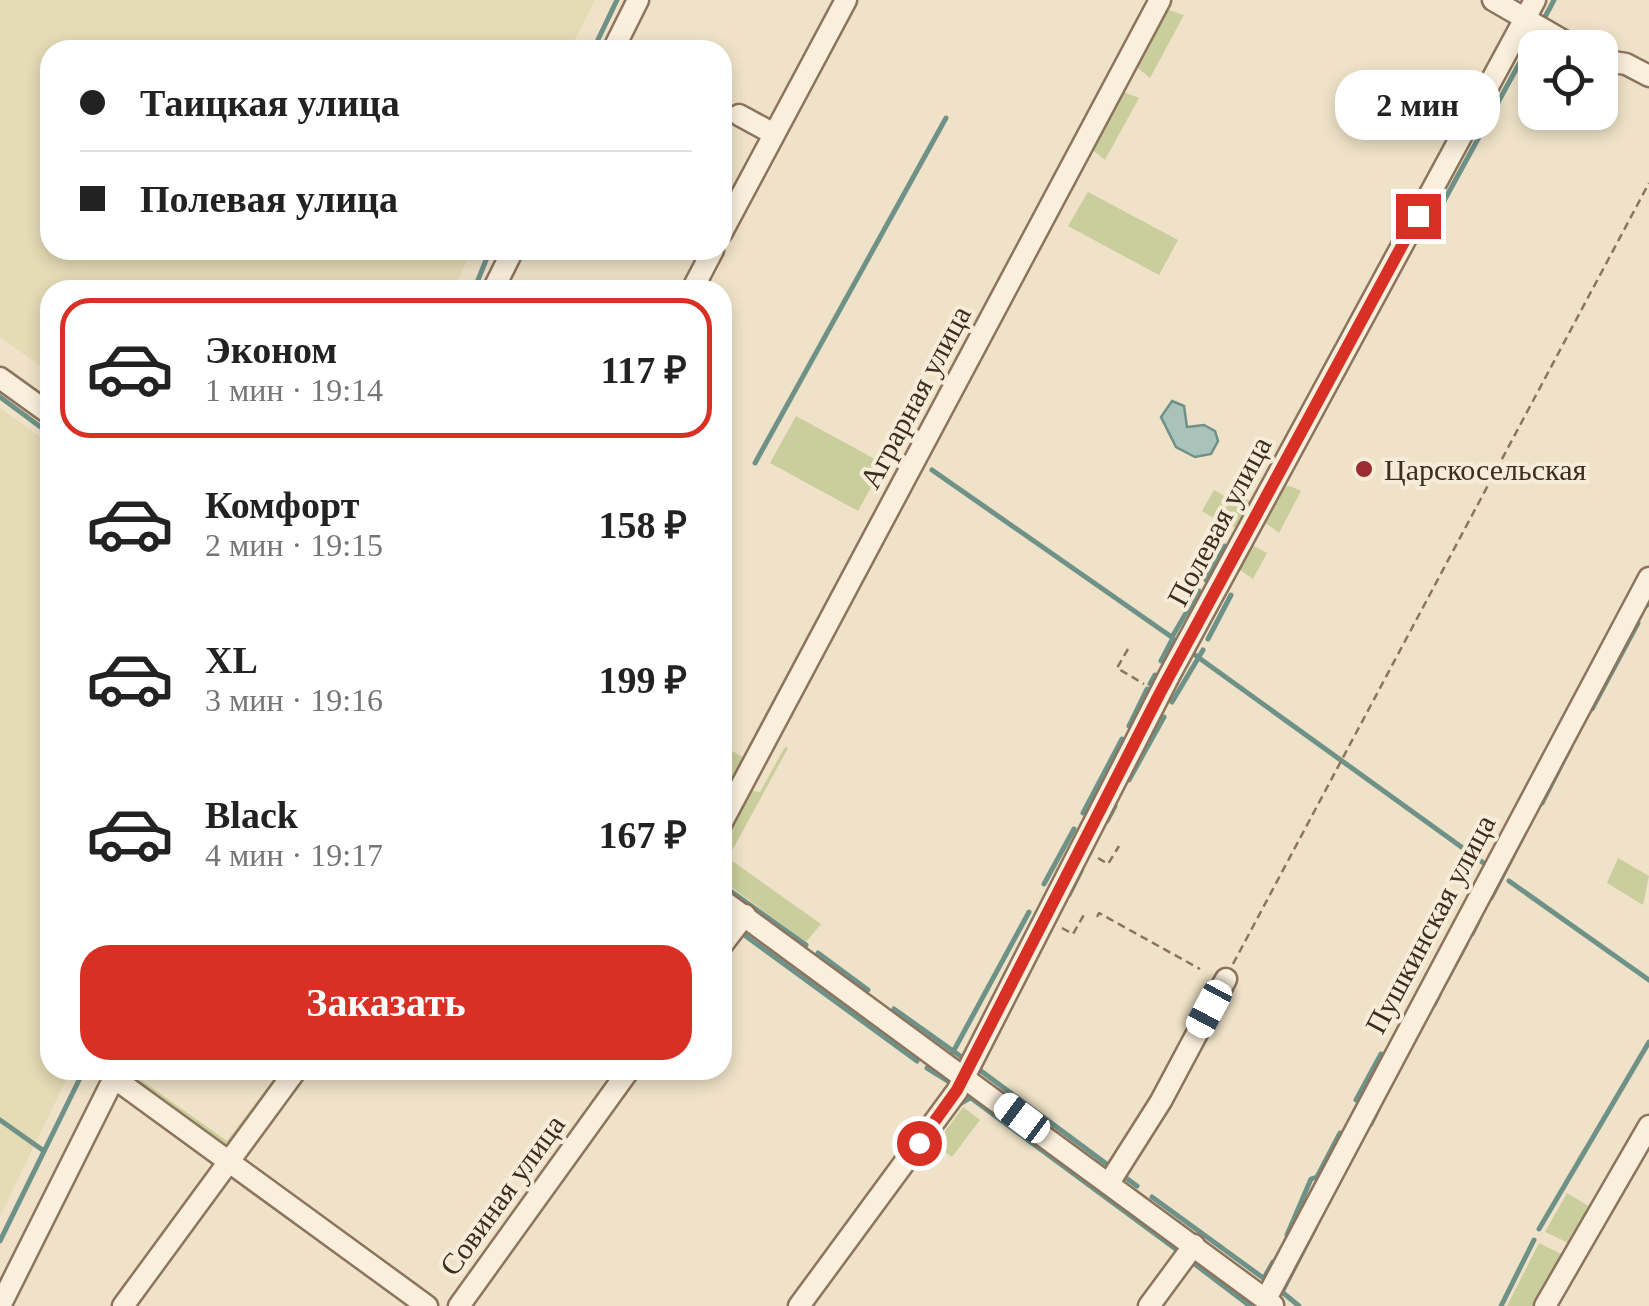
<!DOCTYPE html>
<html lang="ru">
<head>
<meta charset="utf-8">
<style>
	body { margin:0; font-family:"Times New Roman",serif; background:#f2f2f2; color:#222; height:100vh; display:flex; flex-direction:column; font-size:38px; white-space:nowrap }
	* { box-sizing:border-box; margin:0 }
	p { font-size:32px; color:#767676 }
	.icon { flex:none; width:55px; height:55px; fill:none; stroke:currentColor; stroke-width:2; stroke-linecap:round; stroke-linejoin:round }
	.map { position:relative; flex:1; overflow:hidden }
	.drawer { position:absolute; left:40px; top:280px; width:692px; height:800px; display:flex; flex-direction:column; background:#fff; border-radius:30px; box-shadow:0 5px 15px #0003 }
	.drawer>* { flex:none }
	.banner { position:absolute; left:40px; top:40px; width:692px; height:220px; border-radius:30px; box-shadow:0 5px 15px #0003; display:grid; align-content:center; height:220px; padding:0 40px; background:#fff }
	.buttons { position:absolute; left:1518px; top:30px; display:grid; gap:20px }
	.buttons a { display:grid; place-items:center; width:100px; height:100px; border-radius:20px; background:#fff; box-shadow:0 5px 15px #0003; font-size:50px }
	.end { position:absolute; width:45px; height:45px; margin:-22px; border:12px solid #d93025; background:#fff; box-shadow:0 0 0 5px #fff }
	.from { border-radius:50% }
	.bubble { position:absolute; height:70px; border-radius:30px; background:#fff; box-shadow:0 5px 15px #0003; font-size:32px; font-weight:600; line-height:70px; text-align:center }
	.car { position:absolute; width:30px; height:60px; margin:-30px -15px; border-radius:12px; box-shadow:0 0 8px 2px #0007; background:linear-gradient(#fff 24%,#345 0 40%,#fff 0 76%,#345 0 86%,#fff 0) }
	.banner b { display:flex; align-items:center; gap:35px; height:95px; font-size:38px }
	.banner b+b { border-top:2px solid #e0e0e0 }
	.banner i { width:25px; height:25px; background:#222 }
	ul { padding:18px 0 0; list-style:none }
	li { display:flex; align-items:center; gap:30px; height:140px; margin:0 20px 15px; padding:0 20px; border:5px solid transparent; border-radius:30px }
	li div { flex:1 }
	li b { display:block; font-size:38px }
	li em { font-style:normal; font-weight:600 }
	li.on { border-color:#d93025 }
	li>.icon { width:90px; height:90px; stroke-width:1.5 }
	.cta { display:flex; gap:20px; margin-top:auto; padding:20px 40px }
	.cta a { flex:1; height:115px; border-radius:30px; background:#d93025; color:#fff; font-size:40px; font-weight:600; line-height:115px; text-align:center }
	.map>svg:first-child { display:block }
	.farmland { fill:#e5dbb5 }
	.green { fill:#cace9c }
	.water { fill:#a9c3ba; stroke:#6f9288; stroke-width:2.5 }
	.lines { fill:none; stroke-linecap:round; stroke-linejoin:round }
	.stream { stroke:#6f9288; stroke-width:5 }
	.minor-casing { stroke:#8c745d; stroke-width:25 }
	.path { stroke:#8c745d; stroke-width:2.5; stroke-dasharray:8 5; stroke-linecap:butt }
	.minor { stroke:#f9efdc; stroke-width:20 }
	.route { stroke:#d93025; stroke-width:12 }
	.poi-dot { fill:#9b2c31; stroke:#f6ecd8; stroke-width:4 }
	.labels { text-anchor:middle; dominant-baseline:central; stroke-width:8; stroke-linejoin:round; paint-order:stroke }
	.street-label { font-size:30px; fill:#3c2d20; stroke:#f6ecd8 }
	.poi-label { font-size:30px; fill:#3c2d20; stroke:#f6ecd8; text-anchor:start }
</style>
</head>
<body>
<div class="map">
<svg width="1649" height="1306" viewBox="0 0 1649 1306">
	<rect width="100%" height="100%" fill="#efe2c8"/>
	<!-- farmland -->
	<g class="farmland">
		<path d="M0,0h595l-25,50h-520v200h422l-19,40h-403v83l-50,-36z"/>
		<path d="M0,408l50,36v626h21l-71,146z"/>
	</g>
	<!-- green -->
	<g class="green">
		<path d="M1163,8l21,7 -34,63 -17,-14z"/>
		<path d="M1119,90l20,8 -34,62 -16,-13z"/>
		<path d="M1088,192l90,48 -19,35 -91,-49z"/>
		<path d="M796,416l88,48 -26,47 -88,-48z"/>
		<path d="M1290,486l11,5 -22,42 -16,-12 18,-34z"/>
		<path d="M1214,490l23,13 5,-7 8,5 -10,26h-11l-27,-16z"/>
		<path d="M1250,544l17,9 -14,26 -16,-11z"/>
		<path d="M785,747l3,1 -60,110 93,66 -15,18 -83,-61v-43l25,-48 12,2z"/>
		<path d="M730,750l19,10 -26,49v-45z"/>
		<path d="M1618,858l31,18 -6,29 -36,-22z"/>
		<path d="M125,1070h15l1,10 86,61 49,-65 6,4 -55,70 -100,-72z"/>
		<path d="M963,1107l17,13 -28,37 -17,-12z"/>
		<path d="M1567,1193l28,17 -20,36 -30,-14z"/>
		<path d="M1539,1243l24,12 2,8 -27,43h-31z"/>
	</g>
	<!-- water -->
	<path class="water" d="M1172,401l12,5 3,21 17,-2 11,6 3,10 -7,13 -16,3 -19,-10 -15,-30z"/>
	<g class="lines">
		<!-- stream -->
		<g class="stream">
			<path d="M1545,17l9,-17"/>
			<path d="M593,50l24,-50"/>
			<path d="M1427,232l103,-188"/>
			<path d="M474,290l16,-40"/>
			<path d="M0,397l50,37"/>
			<path d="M755,463l191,-345"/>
			<path d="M932,470l241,168 -12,23"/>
			<path d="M1206,580l19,-34"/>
			<path d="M1647,605l2,-3"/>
			<path d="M1172,637l27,-46"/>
			<path d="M1208,639l23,-44"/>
			<path d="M1195,655l290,209"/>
			<path d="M1150,684l5,-9"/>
			<path d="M1172,702l31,-52"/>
			<path d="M1592,709l46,-86"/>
			<path d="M1129,726l18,-37"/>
			<path d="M1129,780l35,-63"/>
			<path d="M1542,803l28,-55"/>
			<path d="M1083,813l39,-74"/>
			<path d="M1107,821l8,-15"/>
			<path d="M1509,881l140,99"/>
			<path d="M1044,884l30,-55"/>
			<path d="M722,885l84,60"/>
			<path d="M1069,895l12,-24"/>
			<path d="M1491,898l31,-60"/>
			<path d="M743,934l174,127"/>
			<path d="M1472,934l7,-14"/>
			<path d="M818,953l50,37"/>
			<path d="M1446,981l20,-37"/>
			<path d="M1434,1005l5,-10"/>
			<path d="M894,1009l69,49"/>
			<path d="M953,1052l76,-140"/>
			<path d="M927,1068l21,13"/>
			<path d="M977,1068l135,100"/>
			<path d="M971,1098l206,152"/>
			<path d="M1356,1100l25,-46"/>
			<path d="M956,1106l14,-8"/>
			<path d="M0,1120l44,31"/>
			<path d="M1371,1124l8,-17"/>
			<path d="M1122,1175l15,11"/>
			<path d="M1152,1197l114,83"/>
			<path d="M1539,1229l110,-187"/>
			<path d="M1287,1235l24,-56 6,-2 23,-44"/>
			<path d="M0,1241l84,-171"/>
			<path d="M1192,1262l58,44"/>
			<path d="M1264,1278l9,-16"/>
			<path d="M1299,1306l-17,-14 33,-64"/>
			<path d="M1501,1306l33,-66"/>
		</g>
		<defs>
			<g id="minor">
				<path d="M1493,0l83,48"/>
				<path d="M613,50l25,-50"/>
				<path d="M1600,60l26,4 23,12"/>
				<path d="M739,115l35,19"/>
				<path d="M722,232l124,-232"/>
				<path d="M493,290l20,-40"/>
				<path d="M692,290l21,-40"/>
				<path d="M0,378l50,36"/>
				<path d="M722,822l438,-822"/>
				<path d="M722,900l551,405"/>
				<path d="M722,945l23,-30"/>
				<path d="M114,1078l313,228"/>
				<path d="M1109,1183l52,-82 65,-122"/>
				<path d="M1266,1299l383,-721"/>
				<path d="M0,1306l118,-236"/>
				<path d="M123,1306l173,-236"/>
				<path d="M459,1306l170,-236"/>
				<path d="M799,1306l158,-215 213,-417 365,-674"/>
				<path d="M1149,1306l45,-61"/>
				<path d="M1545,1306l104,-180"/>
			</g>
		</defs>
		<!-- minor casing -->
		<use href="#minor" class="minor-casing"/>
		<!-- path -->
		<g class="path">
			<path d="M1128,649l-11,19 27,16"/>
			<path d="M1098,858l10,6 11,-18"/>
			<path d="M1097,917l2,-4 101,56"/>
			<path d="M1062,928l11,6 13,-23"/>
			<path d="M1233,964l416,-781"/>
		</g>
		<!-- minor -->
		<use href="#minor" class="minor"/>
	</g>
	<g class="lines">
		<!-- route -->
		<path class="route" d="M919,1143l38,-53 203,-397 258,-477"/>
	</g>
	<!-- markers -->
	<circle class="poi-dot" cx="1364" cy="469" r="10"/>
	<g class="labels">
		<!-- street labels -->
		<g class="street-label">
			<text transform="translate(915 397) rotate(-62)">Аграрная улица</text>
			<text transform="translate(1219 521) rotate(-62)">Полевая улица</text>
			<text transform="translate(1430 924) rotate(-62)">Пушкинская улица</text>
			<text transform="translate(502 1195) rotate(-54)">Совиная улица</text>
		</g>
		<!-- poi labels -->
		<g class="poi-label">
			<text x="1384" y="469">Царскосельская</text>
		</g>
	</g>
</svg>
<div class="buttons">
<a><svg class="icon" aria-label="locate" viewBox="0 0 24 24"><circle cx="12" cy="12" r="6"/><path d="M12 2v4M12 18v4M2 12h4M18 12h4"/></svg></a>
</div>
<i class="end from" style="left:919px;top:1143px"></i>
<i class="end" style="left:1418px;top:216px"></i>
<div class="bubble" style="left:1335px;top:70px;width:165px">2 мин</div>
<i class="car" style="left:1209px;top:1009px;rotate:208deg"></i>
<i class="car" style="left:1022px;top:1118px;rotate:307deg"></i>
<div class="banner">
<b><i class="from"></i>Таицкая улица</b>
<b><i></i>Полевая улица</b>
</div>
<section class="drawer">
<ul>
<li class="on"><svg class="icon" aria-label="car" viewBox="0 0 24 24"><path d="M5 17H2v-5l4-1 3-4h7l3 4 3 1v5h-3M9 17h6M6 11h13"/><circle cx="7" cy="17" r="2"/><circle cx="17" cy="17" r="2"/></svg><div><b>Эконом</b><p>1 мин · 19:14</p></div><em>117 ₽</em></li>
<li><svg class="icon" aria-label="car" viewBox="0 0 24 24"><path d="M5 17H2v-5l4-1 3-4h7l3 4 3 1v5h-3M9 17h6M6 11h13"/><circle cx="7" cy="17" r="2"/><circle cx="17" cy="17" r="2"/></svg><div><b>Комфорт</b><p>2 мин · 19:15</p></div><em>158 ₽</em></li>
<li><svg class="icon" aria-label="car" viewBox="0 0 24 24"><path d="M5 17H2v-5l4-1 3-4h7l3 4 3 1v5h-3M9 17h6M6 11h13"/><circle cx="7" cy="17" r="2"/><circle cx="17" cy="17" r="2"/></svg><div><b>XL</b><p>3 мин · 19:16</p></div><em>199 ₽</em></li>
<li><svg class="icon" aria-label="car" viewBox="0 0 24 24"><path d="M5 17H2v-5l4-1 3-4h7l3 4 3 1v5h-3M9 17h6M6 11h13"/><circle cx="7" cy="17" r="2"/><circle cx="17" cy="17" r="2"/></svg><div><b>Black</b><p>4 мин · 19:17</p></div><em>167 ₽</em></li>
</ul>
<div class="cta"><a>Заказать</a></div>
</section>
</div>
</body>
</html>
